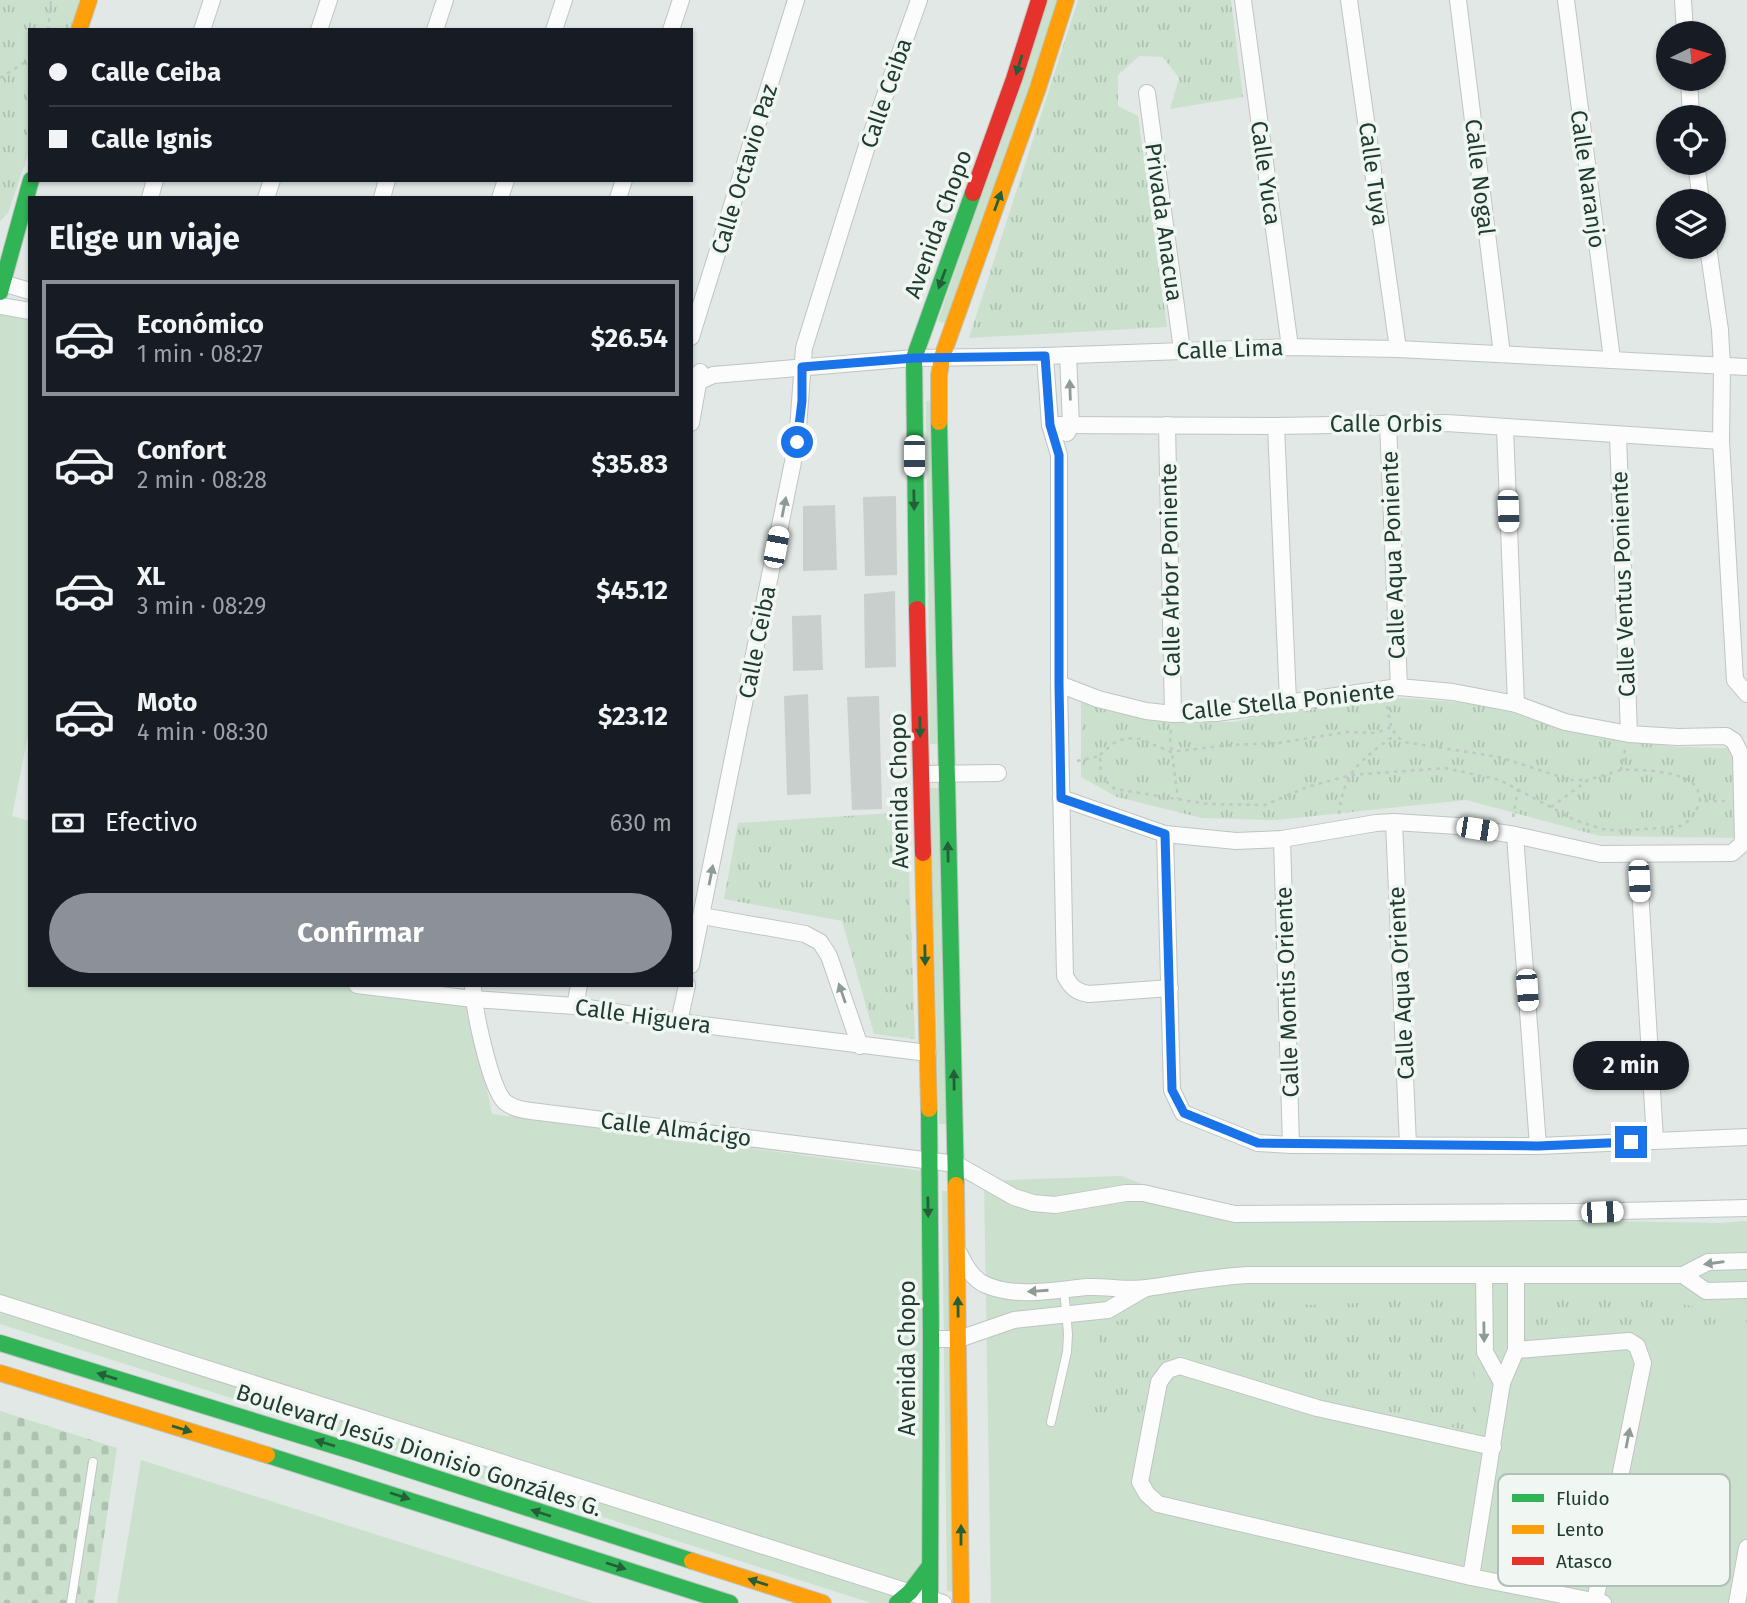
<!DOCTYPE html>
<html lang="es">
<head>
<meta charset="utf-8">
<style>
	body { margin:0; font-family:"Fira Sans",sans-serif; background:#242831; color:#f1f3f6; height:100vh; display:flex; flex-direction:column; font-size:26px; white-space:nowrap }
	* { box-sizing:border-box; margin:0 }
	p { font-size:23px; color:#9ea1a6 }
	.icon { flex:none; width:38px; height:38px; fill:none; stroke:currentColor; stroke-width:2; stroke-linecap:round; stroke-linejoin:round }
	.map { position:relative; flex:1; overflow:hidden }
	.side { position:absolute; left:28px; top:196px; width:665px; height:791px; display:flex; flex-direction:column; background:#171b24; border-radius:0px; box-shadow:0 2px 5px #0004 }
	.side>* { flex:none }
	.hud { position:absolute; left:28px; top:28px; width:665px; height:154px; border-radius:0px; box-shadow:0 2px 5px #0004; display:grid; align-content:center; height:154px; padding:0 21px; background:#171b24 }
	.needle { width:46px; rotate:85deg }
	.tools { position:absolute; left:1656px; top:21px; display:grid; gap:14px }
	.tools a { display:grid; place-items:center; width:70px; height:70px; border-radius:50%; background:#171b24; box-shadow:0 2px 5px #0004; font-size:35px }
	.end { position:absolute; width:32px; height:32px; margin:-16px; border:9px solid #1a73e8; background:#fff; box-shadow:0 0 0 4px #fff }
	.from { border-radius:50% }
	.bubble { position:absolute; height:49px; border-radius:24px; background:#171b24; box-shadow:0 2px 5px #0004; font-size:23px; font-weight:700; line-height:49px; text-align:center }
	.car { position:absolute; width:21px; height:42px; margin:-21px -10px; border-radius:9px; box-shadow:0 0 5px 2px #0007; background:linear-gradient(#fff 24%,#345 0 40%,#fff 0 76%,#345 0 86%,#fff 0) }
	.hud b { display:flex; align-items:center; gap:24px; height:66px; font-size:26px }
	.hud b+b { border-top:2px solid #363941 }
	.hud i { width:18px; height:18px; background:#f1f3f6 }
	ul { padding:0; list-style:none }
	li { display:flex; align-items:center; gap:21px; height:116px; margin:0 14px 10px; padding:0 7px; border:4px solid transparent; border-radius:0px }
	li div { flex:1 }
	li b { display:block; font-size:26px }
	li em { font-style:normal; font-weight:700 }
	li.active { border-color:#8c9099 }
	li>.icon { width:63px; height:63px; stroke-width:1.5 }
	h2 { padding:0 21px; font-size:32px; line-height:84px }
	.pay { display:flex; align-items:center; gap:18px; height:77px; padding:0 21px; font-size:26px }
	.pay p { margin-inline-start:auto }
	.primary-button { display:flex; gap:14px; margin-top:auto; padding:14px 21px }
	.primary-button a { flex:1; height:80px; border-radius:42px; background:#8c9099; color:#fff; font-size:28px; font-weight:700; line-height:80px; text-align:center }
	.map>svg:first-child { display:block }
	.green { fill:#cbe1ce }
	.cemetery { fill:url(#cemetery-stones) }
	.park { fill:url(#park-tufts) }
	.building { fill:#c9cfcc }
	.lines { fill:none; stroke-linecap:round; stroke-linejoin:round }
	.lane-casing { stroke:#bfc5c2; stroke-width:10 }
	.street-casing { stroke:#bfc5c2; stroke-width:18 }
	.fast-casing { stroke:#bec5c2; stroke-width:18 }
	.slow-casing { stroke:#bec5c2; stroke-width:18 }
	.jam-casing { stroke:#bec5c2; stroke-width:18 }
	.path { stroke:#bfc8c4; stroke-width:2.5; stroke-dasharray:3.5 5; stroke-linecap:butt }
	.lane { stroke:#fbfcfb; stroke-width:8 }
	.street { stroke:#fbfcfb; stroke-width:16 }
	.fast { stroke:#30b455; stroke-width:16 }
	.slow { stroke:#ff9f0a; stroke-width:16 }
	.jam { stroke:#e5322d; stroke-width:16 }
	.oneway { fill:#255f3a }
	.oneway2 { fill:#8e9c95 }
	.route { stroke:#1a73e8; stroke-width:9 }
	.labels { text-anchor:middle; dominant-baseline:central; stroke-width:7; stroke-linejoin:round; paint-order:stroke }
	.street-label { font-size:23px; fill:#203b2f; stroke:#f0f7f2 }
	.key { fill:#f0f7f2; stroke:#b2bfb8; stroke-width:2 }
	.key-label { font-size:19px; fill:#203b2f }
</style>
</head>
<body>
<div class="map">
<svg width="1747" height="1603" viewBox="0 0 1747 1603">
	<defs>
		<pattern id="cemetery-stones" width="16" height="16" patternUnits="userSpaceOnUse" patternTransform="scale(1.75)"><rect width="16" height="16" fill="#cbe1ce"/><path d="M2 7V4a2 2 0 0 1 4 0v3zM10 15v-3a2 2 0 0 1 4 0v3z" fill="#aec2b1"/></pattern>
		<pattern id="park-tufts" width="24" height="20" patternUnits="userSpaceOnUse" patternTransform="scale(1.75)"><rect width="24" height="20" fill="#cbe1ce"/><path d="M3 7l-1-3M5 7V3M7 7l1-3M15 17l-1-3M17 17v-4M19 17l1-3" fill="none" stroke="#aec2b1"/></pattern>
	</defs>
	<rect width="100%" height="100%" fill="#e2e8e5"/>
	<!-- green -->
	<g class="green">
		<path d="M1048,0h13l-112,324 -11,-3z"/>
		<path d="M0,299l30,9v417l-18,91 18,5v164h317l124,22 21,107 431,57 3,432h-55l-871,-279z"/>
		<path d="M937,400l3,344h-10l-4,-343z"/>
		<path d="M930,788h10l9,336h-10z"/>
		<path d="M1121,1176l103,38 496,9 27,-2v382h-756l-7,-422z"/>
		<path d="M942,1191h8l6,401 -9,-1z"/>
		<path d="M141,1460l451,143h-475z"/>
	</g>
	<!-- cemetery -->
	<path class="cemetery" d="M0,1411l117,37 -23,155h-94z"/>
	<!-- park -->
	<g class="park">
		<path d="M0,0h80l-10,30h-40v119l-22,64 -8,8z"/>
		<path d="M1078,0h153l12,97 -73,12 9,-31 -16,-21 -24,-1 -21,19v31l20,10 29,211 -198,11z"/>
		<path d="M1401,698l69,5 37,8 60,18 110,18 57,1 5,90 -139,-2 -134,-36 -190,20 -74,-2 -85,-21 -36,-20v-76l88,21h66l60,-14z"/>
		<path d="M907,812l8,227 -41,-5 -32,-113 -118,-22 14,-76z"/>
		<path d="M1629,1292l79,18h39v12l-216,16 -4,-33 8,-12z"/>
		<path d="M1459,1293l10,8 10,132 -130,-28 -163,-49c-9,1 -21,2 -28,8 -10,8 -14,42 -17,55l-56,-2 15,-89 72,-29 29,-4 75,2 33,8 71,-3 28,-8z"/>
	</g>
	<!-- building -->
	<g class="building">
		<path d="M896,496l1,79 -32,1 -2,-79z"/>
		<path d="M835,505l2,65 -34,1v-65z"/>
		<path d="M895,591l1,76 -31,1 -1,-74z"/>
		<path d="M821,615l2,55 -30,1 -1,-55z"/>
		<path d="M808,694l3,100 -24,1 -3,-99z"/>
		<path d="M879,696l3,113 -30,1 -5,-113z"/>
	</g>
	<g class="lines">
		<defs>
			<g id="lane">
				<path d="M1051,1422l16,-70 1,-18 -4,-45"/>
				<path d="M71,1603l22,-141"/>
			</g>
			<g id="street">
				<path d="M1243,0l47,347"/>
				<path d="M1349,0l49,349"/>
				<path d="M1458,0l44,354"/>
				<path d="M1566,0l46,359"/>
				<path d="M1683,0l2,33"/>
				<path d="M202,30l10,-30"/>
				<path d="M319,30l10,-30"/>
				<path d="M435,30l10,-30"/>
				<path d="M554,30l10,-30"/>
				<path d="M671,30l10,-30"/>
				<path d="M1689,79l2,38"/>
				<path d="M1147,93l35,257"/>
				<path d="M1696,163l5,38"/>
				<path d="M150,198l5,-18"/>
				<path d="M266,198l6,-18"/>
				<path d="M382,198l5,-18"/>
				<path d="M500,198l6,-18"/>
				<path d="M618,198l6,-18"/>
				<path d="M1708,247l12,83 2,37 -1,74 14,239 12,14"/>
				<path d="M2,283l28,8"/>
				<path d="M0,306l30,5"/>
				<path d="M691,337l105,-337"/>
				<path d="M1045,356l5,69 9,30v229l6,292c6,11 11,16 24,18l81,-6"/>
				<path d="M691,381h9l13,-6 201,-17 131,-2 245,-9 108,2 349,18"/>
				<path d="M691,423l9,-51"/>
				<path d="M1388,423l11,264"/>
				<path d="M1050,425l226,1 171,-3 274,18"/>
				<path d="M1167,425l6,289"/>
				<path d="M1276,426l12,275"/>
				<path d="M1505,428l11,276"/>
				<path d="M1067,433l4,-8 -3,-70"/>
				<path d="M1618,435l11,299"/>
				<path d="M1059,684l39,15 48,12 27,3 43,-1 183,-26 54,5 63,12 49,18 64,12 49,3 48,-1 8,5 7,14 2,85 -2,5 -9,8 -131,1 -86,-19 -57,-9 -64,-4 -18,1 -94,16 -46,2 -71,-7 -104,-36"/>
				<path d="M921,774l77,-1"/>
				<path d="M1394,822l14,323"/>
				<path d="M1165,834l7,256 11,23 75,30 33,2 247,1 209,-9"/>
				<path d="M1515,835l23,311"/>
				<path d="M1282,839l9,306"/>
				<path d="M1638,855l17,285"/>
				<path d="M702,916l103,18 15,8 9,14 31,90"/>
				<path d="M691,965l106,-523 7,-94 62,-199 53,-149"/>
				<path d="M357,985l116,14 102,7 104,16 249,31"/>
				<path d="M473,985c0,21 17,103 32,117 7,6 17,8 26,9l425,53 58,33 19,6 22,2 71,-12h17l92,21 343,-2 169,-4"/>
				<path d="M575,1006l4,-21"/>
				<path d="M679,1022l8,-37"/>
				<path d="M959,1253c6,12 13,26 27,32 30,13 69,5 101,2 20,-1 41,4 60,1 35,-5 65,-11 101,-13h435l25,-13 39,-1"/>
				<path d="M1683,1275l23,16 41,-1"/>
				<path d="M1484,1276l1,76 17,31"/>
				<path d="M0,1303l943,300"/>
				<path d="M931,1339h28l55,-19 94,-10 36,-21"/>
				<path d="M1516,1350l113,-9 8,5 6,17 -48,238"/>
				<path d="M1493,1447l-176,-39 -137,-42 -12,4 -9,12 -19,100 7,12 11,10 313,73 31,-194 14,-33v-74"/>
				<path d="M1471,1577l132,26"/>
				<path d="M1737,1603l10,-55"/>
			</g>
			<g id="fast">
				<path d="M0,292l31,-112"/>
				<path d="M939,422l17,763"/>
				<path d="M917,609l-3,-251 59,-165"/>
				<path d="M929,1109l2,230 -1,264"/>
				<path d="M0,1343l358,110 334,108"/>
				<path d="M267,1455l463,148"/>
				<path d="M897,1603l13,-11 19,-25"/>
			</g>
			<g id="slow">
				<path d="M79,30l10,-30"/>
				<path d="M939,422v-46l3,-19 96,-269 28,-88"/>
				<path d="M923,853l6,256"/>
				<path d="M956,1185l5,418"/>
				<path d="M0,1373l267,82"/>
				<path d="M692,1561l131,42"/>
			</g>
			<g id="jam">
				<path d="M973,193l41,-114 25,-79"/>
				<path d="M917,609l6,244"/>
			</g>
		</defs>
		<!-- lane casing -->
		<use href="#lane" class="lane-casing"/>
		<!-- street casing -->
		<use href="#street" class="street-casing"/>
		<!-- fast casing -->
		<use href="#fast" class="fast-casing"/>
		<!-- slow casing -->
		<use href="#slow" class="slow-casing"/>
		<!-- jam casing -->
		<use href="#jam" class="jam-casing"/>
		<!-- path -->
		<g class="path">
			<path d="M48,30l3,-30"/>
			<path d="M0,78l30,-19"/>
			<path d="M1387,706c3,16 3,26 17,36l95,15 71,23h18"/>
			<path d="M1171,730l-1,8 8,61"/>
			<path d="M1625,750l-4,20c17,-1 64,1 74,16 4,4 4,10 5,15h25"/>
			<path d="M1100,755l14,-12 12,-5 14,1 31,13 57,-7 50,-2 69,-11 29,1 15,-6"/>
			<path d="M1077,761l23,-5 1,21 14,12 93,15 57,1 42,-18 44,-12 94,-7 55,12 75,40 27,9 20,2 59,-5c10,-6 15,-13 19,-25"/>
			<path d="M1551,807l37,-27 33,-10"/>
			<path d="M1339,814c5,-44 22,-54 56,-79"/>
			<path d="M1513,817l5,-28"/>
		</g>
		<!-- lane -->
		<use href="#lane" class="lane"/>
		<!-- street -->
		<use href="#street" class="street"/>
		<!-- fast -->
		<use href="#fast" class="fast"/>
		<!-- slow -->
		<use href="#slow" class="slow"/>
		<!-- jam -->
		<use href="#jam" class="jam"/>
	</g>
	<!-- one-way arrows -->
	<defs><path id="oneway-solid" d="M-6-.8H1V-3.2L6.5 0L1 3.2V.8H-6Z" transform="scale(1.75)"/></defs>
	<g class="oneway">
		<use href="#oneway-solid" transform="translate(1019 65) rotate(107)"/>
		<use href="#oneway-solid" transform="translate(998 201) rotate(-70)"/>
		<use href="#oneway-solid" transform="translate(942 279) rotate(110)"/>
		<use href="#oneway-solid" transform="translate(914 500) rotate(89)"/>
		<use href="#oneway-solid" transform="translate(920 727) rotate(89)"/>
		<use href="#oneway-solid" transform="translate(948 852) rotate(-91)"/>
		<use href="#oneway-solid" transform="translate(925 955) rotate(89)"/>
		<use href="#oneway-solid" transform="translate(954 1080) rotate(-91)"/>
		<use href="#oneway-solid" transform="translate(928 1207) rotate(89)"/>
		<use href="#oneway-solid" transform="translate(958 1307) rotate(-91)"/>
		<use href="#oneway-solid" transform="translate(107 1376) rotate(-163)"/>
		<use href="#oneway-solid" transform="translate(182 1429) rotate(17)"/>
		<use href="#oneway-solid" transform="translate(325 1443) rotate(-163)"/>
		<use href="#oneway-solid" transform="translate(400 1496) rotate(18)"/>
		<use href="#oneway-solid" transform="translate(541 1513) rotate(-162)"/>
		<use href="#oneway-solid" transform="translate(961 1535) rotate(-90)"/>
		<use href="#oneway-solid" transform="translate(616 1566) rotate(18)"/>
		<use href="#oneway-solid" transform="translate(758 1582) rotate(-162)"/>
	</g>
	<g class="oneway2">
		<use href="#oneway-solid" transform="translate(1070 390) rotate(-92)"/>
		<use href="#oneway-solid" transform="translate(784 507) rotate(-79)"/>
		<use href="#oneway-solid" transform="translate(711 875) rotate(-79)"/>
		<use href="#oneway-solid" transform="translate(842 993) rotate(-109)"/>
		<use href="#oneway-solid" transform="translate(1714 1263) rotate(172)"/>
		<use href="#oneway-solid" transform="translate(1038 1291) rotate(176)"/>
		<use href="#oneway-solid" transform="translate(1484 1332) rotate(89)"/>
		<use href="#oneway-solid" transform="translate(1628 1438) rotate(-79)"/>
	</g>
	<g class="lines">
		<!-- route -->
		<path class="route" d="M797,442l5,-41v-34l112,-9 131,-2 5,69 9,30v229l2,114 104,36 7,256 12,23 74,30 280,3 93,-4"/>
	</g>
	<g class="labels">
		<!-- street labels -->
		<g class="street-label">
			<text transform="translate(886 93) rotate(-71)">Calle Ceiba</text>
			<text transform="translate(744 169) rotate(-73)">Calle Octavio Paz</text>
			<text transform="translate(1266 173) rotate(82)">Calle Yuca</text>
			<text transform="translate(1374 174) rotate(82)">Calle Tuya</text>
			<text transform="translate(1480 177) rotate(83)">Calle Nogal</text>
			<text transform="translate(1588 179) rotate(82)">Calle Naranjo</text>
			<text transform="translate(1164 222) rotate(82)">Privada Anacua</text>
			<text transform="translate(938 224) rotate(-70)">Avenida Chopo</text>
			<text transform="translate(1230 349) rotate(-2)">Calle Lima</text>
			<text x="1386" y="424">Calle Orbis</text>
			<text transform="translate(1393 555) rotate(-92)">Calle Aqua Poniente</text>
			<text transform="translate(1170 570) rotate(-91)">Calle Arbor Poniente</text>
			<text transform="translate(1623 584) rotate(-92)">Calle Ventus Poniente</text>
			<text transform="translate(757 642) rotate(-79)">Calle Ceiba</text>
			<text transform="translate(1288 701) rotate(-6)">Calle Stella Poniente</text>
			<text transform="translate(899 791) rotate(-91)">Avenida Chopo</text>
			<text transform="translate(1401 983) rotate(-93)">Calle Aqua Oriente</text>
			<text transform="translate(1287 992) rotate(-92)">Calle Montis Oriente</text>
			<text transform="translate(643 1016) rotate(8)">Calle Higuera</text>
			<text transform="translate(676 1129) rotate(7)">Calle Almácigo</text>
			<text transform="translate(907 1358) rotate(-90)">Avenida Chopo</text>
			<text transform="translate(419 1450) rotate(18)">Boulevard Jesús Dionisio Gonzáles G.</text>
		</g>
	</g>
	<!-- legend -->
	<rect x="1498" y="1474" width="232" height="112" rx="10" class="key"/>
	<rect x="1512" y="1494" width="32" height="8" fill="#30b455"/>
	<rect x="1512" y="1525" width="32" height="9" fill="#ff9f0a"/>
	<rect x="1512" y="1557" width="32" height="8" fill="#e5322d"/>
	<g class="key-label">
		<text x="1556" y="1505">Fluido</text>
		<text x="1556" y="1536">Lento</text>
		<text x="1556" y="1568">Atasco</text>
	</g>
</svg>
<div class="tools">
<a><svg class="needle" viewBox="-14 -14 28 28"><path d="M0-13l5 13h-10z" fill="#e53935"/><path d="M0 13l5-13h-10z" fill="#9ea1a6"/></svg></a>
<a><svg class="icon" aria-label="locate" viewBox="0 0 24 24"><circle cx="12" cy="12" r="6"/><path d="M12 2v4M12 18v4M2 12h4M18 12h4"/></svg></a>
<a><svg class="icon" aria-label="layers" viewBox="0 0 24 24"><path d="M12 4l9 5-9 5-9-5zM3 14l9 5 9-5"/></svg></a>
</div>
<i class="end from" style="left:797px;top:442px"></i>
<i class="end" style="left:1631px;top:1142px"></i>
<div class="bubble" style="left:1573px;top:1041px;width:116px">2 min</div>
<i class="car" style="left:914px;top:456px;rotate:180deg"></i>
<i class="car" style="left:1508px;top:511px;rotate:178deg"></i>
<i class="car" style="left:776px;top:547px;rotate:11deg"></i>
<i class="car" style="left:1477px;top:829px;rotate:99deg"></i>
<i class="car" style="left:1639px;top:881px;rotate:177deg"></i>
<i class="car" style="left:1527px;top:990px;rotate:176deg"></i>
<i class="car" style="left:1602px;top:1212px;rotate:88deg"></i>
<div class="hud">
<b><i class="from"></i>Calle Ceiba</b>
<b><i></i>Calle Ignis</b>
</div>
<section class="side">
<h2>Elige un viaje</h2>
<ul>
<li class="active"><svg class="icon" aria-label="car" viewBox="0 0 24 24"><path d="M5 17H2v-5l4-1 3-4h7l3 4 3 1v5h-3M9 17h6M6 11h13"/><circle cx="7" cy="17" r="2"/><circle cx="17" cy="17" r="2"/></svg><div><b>Económico</b><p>1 min · 08:27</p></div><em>$26.54</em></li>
<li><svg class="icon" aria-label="car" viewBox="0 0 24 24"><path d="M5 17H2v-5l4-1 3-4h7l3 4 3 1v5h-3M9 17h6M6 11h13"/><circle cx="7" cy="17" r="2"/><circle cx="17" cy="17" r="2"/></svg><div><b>Confort</b><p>2 min · 08:28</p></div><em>$35.83</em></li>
<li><svg class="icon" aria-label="car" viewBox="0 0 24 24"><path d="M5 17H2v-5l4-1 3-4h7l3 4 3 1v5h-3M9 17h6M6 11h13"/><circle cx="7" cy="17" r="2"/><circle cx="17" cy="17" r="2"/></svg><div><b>XL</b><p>3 min · 08:29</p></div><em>$45.12</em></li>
<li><svg class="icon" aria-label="car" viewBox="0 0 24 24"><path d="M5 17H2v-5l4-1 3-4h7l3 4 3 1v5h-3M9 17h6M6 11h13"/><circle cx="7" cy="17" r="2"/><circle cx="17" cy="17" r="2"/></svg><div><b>Moto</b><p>4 min · 08:30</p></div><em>$23.12</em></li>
</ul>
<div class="pay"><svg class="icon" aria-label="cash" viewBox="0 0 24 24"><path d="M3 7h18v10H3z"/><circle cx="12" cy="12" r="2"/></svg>Efectivo<p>630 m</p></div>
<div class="primary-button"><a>Confirmar</a></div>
</section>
</div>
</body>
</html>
